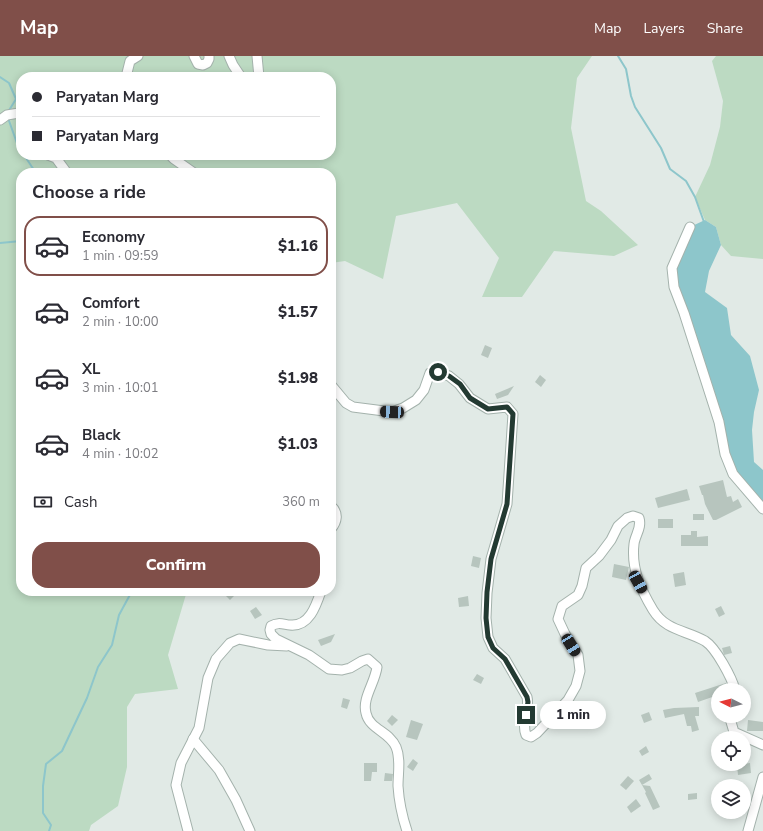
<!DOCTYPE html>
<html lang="en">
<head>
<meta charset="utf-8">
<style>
	body { margin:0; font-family:"Nunito Sans",sans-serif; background:#f7f7f7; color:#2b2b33; height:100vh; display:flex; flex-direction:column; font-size:15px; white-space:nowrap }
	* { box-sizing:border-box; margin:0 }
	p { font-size:13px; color:#7c7c81 }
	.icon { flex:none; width:22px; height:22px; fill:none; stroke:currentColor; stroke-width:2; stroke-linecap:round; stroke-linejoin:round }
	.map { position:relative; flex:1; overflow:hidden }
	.sheet { position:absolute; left:16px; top:112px; width:320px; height:428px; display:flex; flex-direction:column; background:#fff; border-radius:16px; box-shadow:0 2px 10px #0003 }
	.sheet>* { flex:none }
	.top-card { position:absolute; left:16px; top:16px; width:320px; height:88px; border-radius:16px; box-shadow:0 2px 10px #0003; display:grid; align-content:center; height:88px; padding:0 16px; background:#fff }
	.needle { width:26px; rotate:276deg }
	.fabs { position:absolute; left:711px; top:627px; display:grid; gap:8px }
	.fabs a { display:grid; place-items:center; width:40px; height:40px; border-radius:50%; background:#fff; box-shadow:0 2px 10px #0003; font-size:20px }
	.end { position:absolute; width:18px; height:18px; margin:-9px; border:5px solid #233a32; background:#fff; box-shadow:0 0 0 2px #fff }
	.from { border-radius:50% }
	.bubble { position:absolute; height:28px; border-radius:14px; background:#fff; box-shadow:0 2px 10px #0003; font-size:13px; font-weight:800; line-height:28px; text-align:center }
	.car { position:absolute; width:12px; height:24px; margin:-12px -6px; border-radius:5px; box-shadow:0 0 3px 1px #0007; background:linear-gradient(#222 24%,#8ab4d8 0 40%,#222 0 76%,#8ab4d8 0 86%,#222 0) }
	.top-card b { display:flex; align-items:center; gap:14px; height:38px; font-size:15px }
	.top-card b+b { border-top:1px solid #e1e1e2 }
	.top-card i { width:10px; height:10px; background:#2b2b33 }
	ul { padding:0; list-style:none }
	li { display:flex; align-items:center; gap:12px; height:60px; margin:0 8px 6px; padding:0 8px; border:2px solid transparent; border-radius:16px }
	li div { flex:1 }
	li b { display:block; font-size:15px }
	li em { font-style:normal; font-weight:800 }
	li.current { border-color:#804f49 }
	li>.icon { width:36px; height:36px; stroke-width:1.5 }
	h2 { padding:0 16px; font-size:18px; line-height:48px }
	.pay { display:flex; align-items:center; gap:10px; height:44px; padding:0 16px; font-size:15px }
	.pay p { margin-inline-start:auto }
	.action { display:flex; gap:8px; margin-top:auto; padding:8px 16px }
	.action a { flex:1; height:46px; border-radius:16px; background:#804f49; color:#fff; font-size:16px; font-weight:800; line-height:46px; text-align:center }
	header { display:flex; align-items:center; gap:24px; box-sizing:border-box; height:56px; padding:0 20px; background:#804f49; color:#fff }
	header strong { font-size:19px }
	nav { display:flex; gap:22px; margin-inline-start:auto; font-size:14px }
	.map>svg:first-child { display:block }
	.green { fill:#bcdac2; fill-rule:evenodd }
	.water { fill:#8dc6cb }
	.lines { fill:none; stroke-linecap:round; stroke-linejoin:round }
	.stream { stroke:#8dc6cb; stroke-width:2 }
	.building { fill:#b7c5be }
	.minor-casing { stroke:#a4b2ac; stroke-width:11 }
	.minor { stroke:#fff; stroke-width:9 }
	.route { stroke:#233a32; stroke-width:5 }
</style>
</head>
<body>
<header>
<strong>Map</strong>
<nav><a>Map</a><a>Layers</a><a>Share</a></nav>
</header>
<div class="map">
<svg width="763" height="775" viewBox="0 0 763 775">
	<rect width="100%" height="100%" fill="#e1eae6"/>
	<!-- green -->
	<g class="green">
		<path d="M0,0h592l-15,22 -6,50 15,73 15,10 37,34 -24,11 -60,-5 -32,46h-40l17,-39 -42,-55 -61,13 -13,63 -38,-18 -14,2v-90h-310v418h166l-19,64 10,34 -43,5 -8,13v60l-9,39 -27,19 -2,6h-89zM21,21h310v78h-310z"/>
		<path d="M716,0h47v203l-32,-3 -10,-11 -5,-18 -11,-7 -10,-23 15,-32 10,-38 3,-26 -11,-40z"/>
	</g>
	<!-- water -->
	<path class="water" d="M705,164l11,7 5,18 -12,26 -4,21 22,16 4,27 19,21 9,34 -5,22 -2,18 2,32 9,8v39l-30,-35 -61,-206 18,-41z"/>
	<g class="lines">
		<!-- stream -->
		<g class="stream">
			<path d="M618,0l8,13 5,27 4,11 26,41 9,21 16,12 9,16 9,25"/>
			<path d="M0,21l9,6 7,16 -8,13"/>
			<path d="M8,62l10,28 3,4"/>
			<path d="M24,99l12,18"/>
			<path d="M0,187l21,-2"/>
			<path d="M49,775l2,-6 -8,-12v-27l3,-22 16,-13 25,-53 11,-31 14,-22 7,-30 13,-24"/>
		</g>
	</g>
	<!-- building -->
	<g class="building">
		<path d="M485,289l7,3 -4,10 -7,-3z"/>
		<path d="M540,319l6,5 -5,7 -6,-5z"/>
		<path d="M514,330l-6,9 -11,4 -2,-5z"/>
		<path d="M723,424l4,17 4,-1 2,6 5,-3 4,8 -26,13h-3l-8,-16 -2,-9h-1l-3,-9z"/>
		<path d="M687,433l3,11 -32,8 -3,-10z"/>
		<rect x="693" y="458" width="11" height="6"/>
		<rect x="658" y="463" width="15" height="9"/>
		<path d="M691,475h6v6l11,-1v10h-27v-11h10z"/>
		<path d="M473,500l8,2 -2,10 -8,-2z"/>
		<path d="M614,508l15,3 -3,13 -14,-3z"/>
		<path d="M684,516l2,13 -11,2 -2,-13z"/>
		<path d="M227,535h12l-9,9 -6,-6z"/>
		<path d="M468,540l1,10 -10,1 -1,-9z"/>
		<path d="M721,550l4,8 -6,3 -4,-8z"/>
		<path d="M256,551l6,8 -7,4 -5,-8z"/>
		<path d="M335,578l-4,8 -10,4 -3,-6z"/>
		<path d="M730,590l2,7 -8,2 -2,-7z"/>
		<path d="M477,618l7,4 -3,6 -8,-4z"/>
		<path d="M726,627l3,7h-11v5l-20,7 -3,-9z"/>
		<path d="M343,642l7,2 -3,9 -6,-2z"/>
		<path d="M699,651v9h-4l4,14 -7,2 -1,-6h-4l-3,-12 -19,4 -2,-8 11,-2z"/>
		<path d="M649,656l3,8 -8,3 -3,-8z"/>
		<path d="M392,659l6,5 -6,6 -5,-5z"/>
		<path d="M411,664l12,4 -6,16 -11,-3z"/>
		<path d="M748,664l15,2v9h-16z"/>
		<path d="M646,690l3,6 -7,4 -3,-5z"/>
		<path d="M413,703l5,4 -5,8 -6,-4z"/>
		<path d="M364,707h13v9h-5l-1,9h-7z"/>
		<path d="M750,707l1,10 -13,2 -1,-10z"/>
		<path d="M385,717l8,1 -1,7h-8z"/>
		<path d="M649,718l3,5 -10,6 -3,-5z"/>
		<path d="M628,720l6,5 -8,9 -6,-5z"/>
		<path d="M642,729l8,1 10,21 -7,3 -8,-17 1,-1z"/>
		<path d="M697,737v6l-9,1v-6z"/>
		<path d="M636,743l5,7 -10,7 -4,-6z"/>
	</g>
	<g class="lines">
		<defs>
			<g id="minor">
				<path d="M194,0l4,8 5,1 4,-2 2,-4v-3"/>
				<path d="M229,0l4,9 8,12"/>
				<path d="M257,0l2,21"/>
				<path d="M126,21l4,-16 8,-5"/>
				<path d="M0,64l7,-5 12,-2 2,2"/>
				<path d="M48,99l8,3 11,15"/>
				<path d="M170,99l4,4 20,14"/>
				<path d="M690,171l-18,41 2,19 10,26 35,109 6,32 8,20 30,35"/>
				<path d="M331,329l15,18 7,4 39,5 11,-4 13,-8 8,-10 6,-17 8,-1 11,4 10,8 11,14 18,11 19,-2 6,7 -6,90 -16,55 -4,34 -1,25 2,19 5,11 12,11 22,38c3,13 -6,25 -1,38l5,2 6,-4 31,-33 8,-14 4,-15 -2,-16 -13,-21 -7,-15 4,-13 16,-11 4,-9 4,-18 13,-12 12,-16 7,-14 9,-8 6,-2 6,2c3,10 -4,17 -5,26 -3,25 7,46 19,66 13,21 33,20 52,31 11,7 27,37 30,49"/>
				<path d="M331,450c8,7 6,16 0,23"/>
				<path d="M321,535c-5,15 -12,36 -31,34 -8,-1 -12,-3 -19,1l-1,4 1,4 5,5 33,16 20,14 13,1 8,-2 12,-7 6,-2 9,8c-2,16 -15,31 -11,46 3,16 24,19 30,34 5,12 2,26 2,39 1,16 4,30 9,45"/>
				<path d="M732,660l-1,6 3,10 29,13"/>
				<path d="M193,683l26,31 17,30 14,31"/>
				<path d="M188,775l-12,-46 5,-22 18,-35 9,-50 8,-19 14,-16 9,-4 29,6 19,1"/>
				<path d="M748,775l15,-54"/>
			</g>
		</defs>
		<!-- minor casing -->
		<use href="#minor" class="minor-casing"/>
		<!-- minor -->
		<use href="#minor" class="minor"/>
	</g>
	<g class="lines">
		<!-- route -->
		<path class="route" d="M438,316l11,4 11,8 10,14 18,11 19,-2 6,7 -6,90 -16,55 -4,33 -1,26 2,19 5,11 12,11 22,38 1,5 -2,13"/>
	</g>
</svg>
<div class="fabs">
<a><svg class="needle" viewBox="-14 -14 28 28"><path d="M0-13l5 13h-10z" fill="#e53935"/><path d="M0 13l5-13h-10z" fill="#7c7c81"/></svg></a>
<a><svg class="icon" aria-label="locate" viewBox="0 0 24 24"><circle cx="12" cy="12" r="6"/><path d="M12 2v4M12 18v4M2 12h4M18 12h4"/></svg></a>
<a><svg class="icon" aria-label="layers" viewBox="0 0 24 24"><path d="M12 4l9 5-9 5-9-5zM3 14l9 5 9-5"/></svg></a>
</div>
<i class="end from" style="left:438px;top:316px"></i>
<i class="end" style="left:526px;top:659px"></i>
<div class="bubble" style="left:540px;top:645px;width:66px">1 min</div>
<i class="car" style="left:392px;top:356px;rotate:273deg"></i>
<i class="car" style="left:638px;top:526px;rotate:151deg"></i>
<i class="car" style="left:571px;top:589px;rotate:148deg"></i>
<div class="top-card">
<b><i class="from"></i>Paryatan Marg</b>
<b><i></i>Paryatan Marg</b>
</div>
<section class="sheet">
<h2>Choose a ride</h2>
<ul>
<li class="current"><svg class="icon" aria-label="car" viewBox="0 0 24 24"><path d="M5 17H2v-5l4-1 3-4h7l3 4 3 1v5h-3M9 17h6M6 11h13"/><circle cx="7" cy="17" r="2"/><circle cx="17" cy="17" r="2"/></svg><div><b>Economy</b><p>1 min · 09:59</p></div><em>$1.16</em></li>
<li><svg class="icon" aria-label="car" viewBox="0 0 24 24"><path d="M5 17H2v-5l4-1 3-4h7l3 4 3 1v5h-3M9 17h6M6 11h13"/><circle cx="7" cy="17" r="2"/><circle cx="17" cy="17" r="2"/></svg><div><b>Comfort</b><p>2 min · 10:00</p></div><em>$1.57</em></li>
<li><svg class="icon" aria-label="car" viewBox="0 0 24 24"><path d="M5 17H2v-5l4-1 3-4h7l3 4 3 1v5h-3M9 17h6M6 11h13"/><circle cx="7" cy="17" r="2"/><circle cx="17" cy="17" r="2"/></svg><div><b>XL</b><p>3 min · 10:01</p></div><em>$1.98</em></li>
<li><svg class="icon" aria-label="car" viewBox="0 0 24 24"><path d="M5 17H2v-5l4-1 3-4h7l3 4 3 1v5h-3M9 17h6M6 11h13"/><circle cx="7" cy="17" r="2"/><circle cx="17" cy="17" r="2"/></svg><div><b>Black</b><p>4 min · 10:02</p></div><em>$1.03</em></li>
</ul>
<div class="pay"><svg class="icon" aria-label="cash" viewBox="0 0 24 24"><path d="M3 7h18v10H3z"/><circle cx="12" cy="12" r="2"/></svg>Cash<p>360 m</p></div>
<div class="action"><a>Confirm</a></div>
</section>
</div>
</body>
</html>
